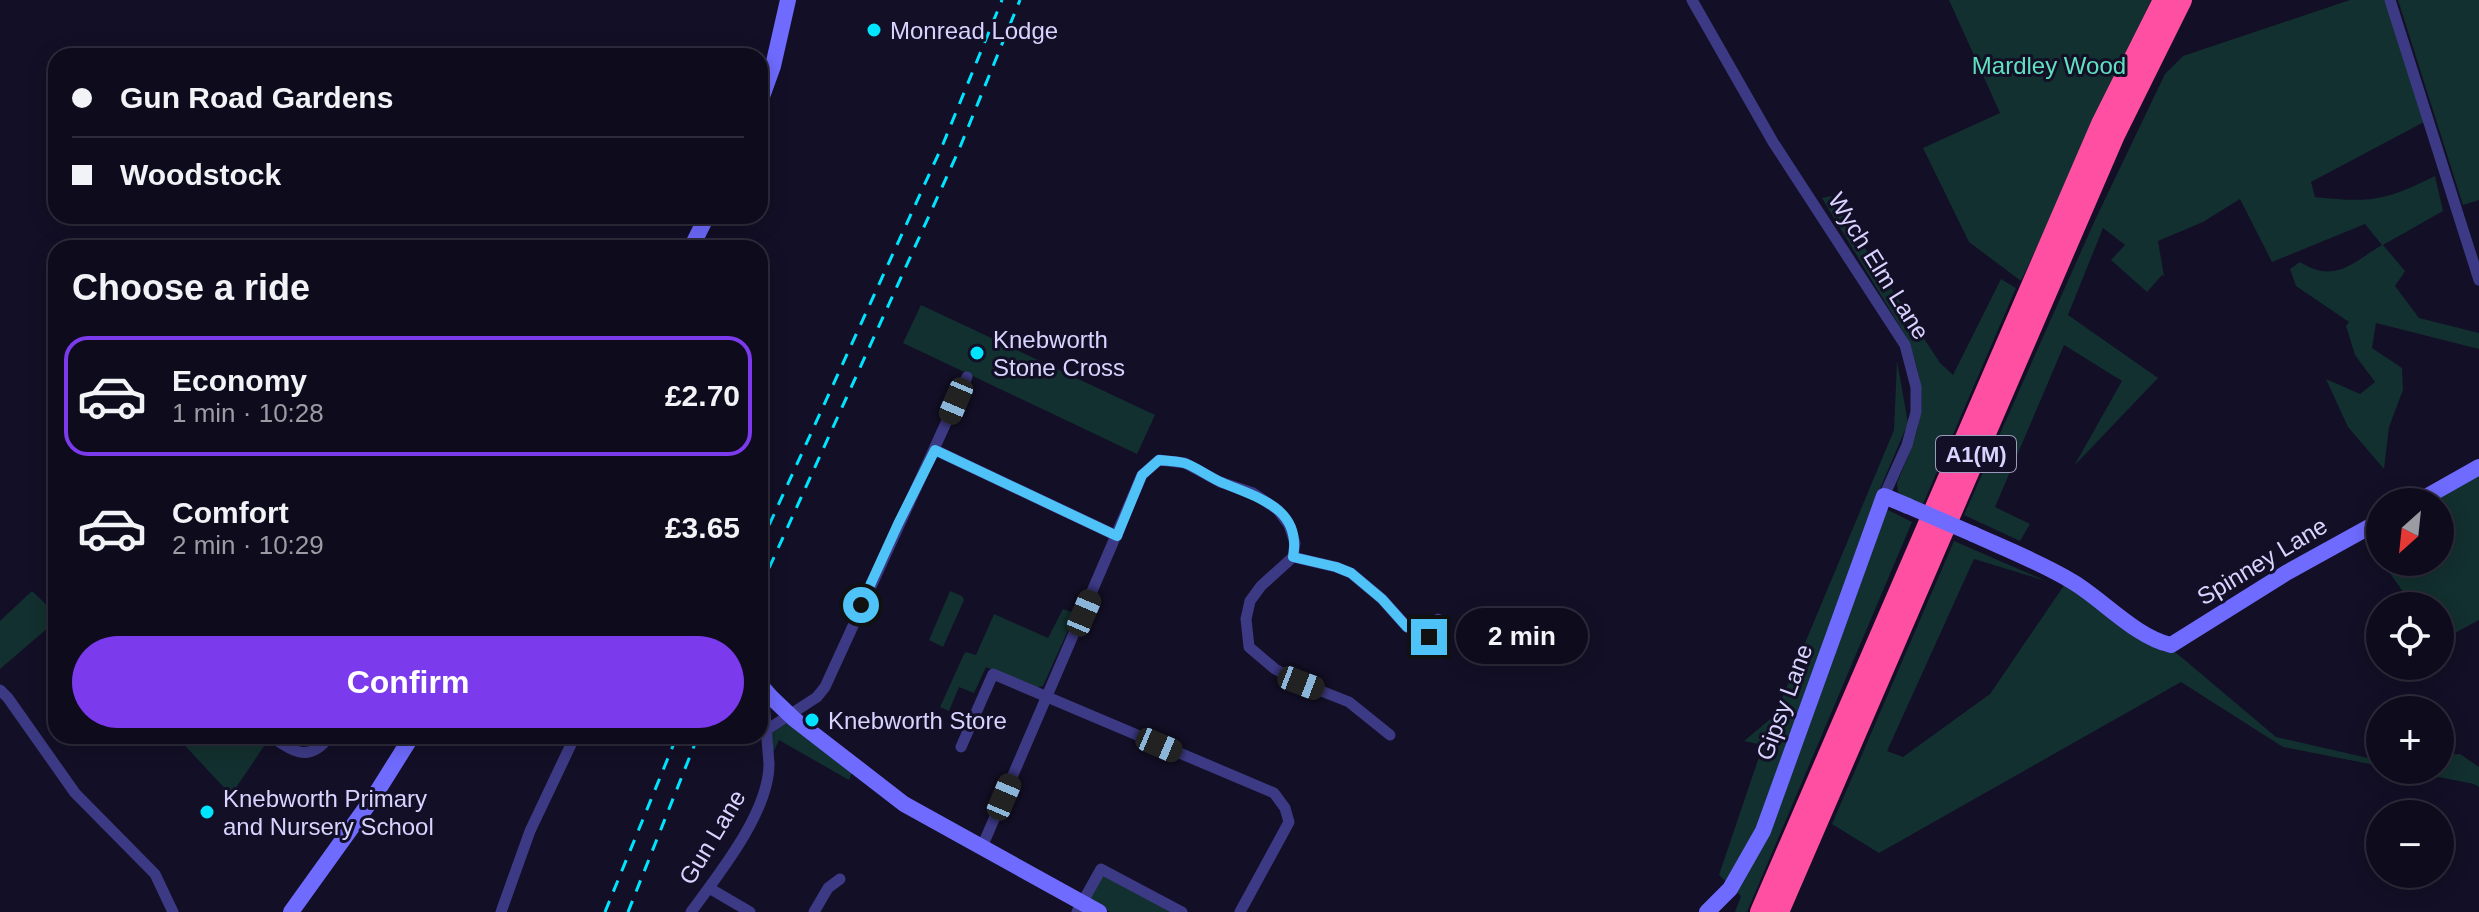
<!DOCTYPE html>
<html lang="en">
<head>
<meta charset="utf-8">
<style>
	body { margin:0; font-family:Arial,sans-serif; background:#1c1929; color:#f1f3f6; height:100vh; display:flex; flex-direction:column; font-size:30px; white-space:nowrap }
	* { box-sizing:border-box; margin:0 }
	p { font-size:26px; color:#9b9ba3 }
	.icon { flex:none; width:44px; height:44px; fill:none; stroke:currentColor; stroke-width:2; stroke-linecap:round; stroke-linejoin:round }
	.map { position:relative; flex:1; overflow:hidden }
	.details { position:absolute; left:48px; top:240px; width:720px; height:504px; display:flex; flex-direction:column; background:#0e0b1c; border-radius:24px; box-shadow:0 4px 20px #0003,0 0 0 2px #2e2b3b }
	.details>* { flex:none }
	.top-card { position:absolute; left:48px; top:48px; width:720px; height:176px; border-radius:24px; box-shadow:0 4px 20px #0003,0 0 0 2px #2e2b3b; display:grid; align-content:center; height:176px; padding:0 24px; background:#0e0b1c }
	.needle { width:52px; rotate:207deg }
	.tools { position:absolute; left:2366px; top:488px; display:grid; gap:16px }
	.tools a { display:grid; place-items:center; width:88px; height:88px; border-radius:50%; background:#0e0b1c; box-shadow:0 4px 20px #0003,0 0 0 2px #2e2b3b; font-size:40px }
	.end { position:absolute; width:36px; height:36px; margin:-18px; border:10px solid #4fc3f7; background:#111; box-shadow:0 0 0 4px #111 }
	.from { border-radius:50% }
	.bubble { position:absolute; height:56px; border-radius:28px; background:#0e0b1c; box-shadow:0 4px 20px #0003,0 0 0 2px #2e2b3b; font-size:26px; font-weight:800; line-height:56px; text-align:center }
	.car { position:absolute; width:24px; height:48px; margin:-24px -12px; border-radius:10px; box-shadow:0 0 6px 2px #0007; background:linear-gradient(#222 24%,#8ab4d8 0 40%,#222 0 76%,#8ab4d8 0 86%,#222 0) }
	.top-card b { display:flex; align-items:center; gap:28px; height:76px; font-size:30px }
	.top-card b+b { border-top:2px solid #2e2b3b }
	.top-card i { width:20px; height:20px; background:#f1f3f6 }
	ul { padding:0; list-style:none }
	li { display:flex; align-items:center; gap:24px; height:120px; margin:0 16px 12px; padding:0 8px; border:4px solid transparent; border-radius:24px }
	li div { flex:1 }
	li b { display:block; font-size:30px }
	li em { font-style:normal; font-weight:800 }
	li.active { border-color:#7c3aed }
	li>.icon { width:72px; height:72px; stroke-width:1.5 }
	h2 { padding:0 24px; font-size:36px; line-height:96px }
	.action { display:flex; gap:16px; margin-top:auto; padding:16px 24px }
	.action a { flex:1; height:92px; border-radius:48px; background:#7c3aed; color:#fff; font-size:32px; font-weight:800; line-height:92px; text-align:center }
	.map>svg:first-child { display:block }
	.green { fill:#12302f }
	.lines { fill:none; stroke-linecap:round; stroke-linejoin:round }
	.street { stroke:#3d3a85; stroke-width:11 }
	.secondary { stroke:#6f6bff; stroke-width:16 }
	.highway { stroke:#ff4fa3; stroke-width:20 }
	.rail { stroke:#00e5ff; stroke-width:3; stroke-dasharray:12 10; stroke-linecap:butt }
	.secondary-bridge { stroke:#6f6bff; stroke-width:16 }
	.route { stroke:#4fc3f7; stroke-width:10 }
	.poi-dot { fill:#00e5ff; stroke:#130f26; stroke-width:3 }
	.labels { text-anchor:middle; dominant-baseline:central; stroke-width:6; stroke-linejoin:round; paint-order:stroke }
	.shield { fill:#130f26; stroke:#9e99be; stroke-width:2 }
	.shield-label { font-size:22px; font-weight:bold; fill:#d9d4ff }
	.poi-label { font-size:24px; fill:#d9d4ff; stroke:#130f26; text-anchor:start }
	.park-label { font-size:24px; fill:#5fe0c0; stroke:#130f26 }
	.street-label { font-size:24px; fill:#d9d4ff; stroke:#130f26 }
</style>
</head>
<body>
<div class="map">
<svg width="2479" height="912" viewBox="0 0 2479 912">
	<rect width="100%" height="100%" fill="#130f26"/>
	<!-- green -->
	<g class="green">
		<path d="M1949,0h202l-130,281 -52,-39 -46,-94 77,-35z"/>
		<path d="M2350,0h35l39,122 -113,60 4,15c56,6 70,4 120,-21l8,35 -60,34 22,26 -10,15 24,32 60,15v16l-103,-26 -4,25 30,20 1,22 -14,37 -5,42 -36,-42 -22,-48 34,15 15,-12 -20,-27 -9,-29 3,-4 -53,-36 -6,-17 10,-7c35,22 52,1 82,-17l-17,-21 -93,38 -32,-63 -37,23 -45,19 6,35 -2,-1 -15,17 -36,-32 14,-15 -22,-17 -35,87 90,63 -84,88 48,-85 -58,-36 -69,162 35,17 -10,17 -56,-26 131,-295 70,-146 18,-18z"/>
		<path d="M2398,0h81v200l-16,5z"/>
		<path d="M1831,196l109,167 13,12 48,-96 15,9 -93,216 -17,-6 -8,-6 -1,-9c25,-59 35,-83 10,-145l-85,-140z"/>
		<path d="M921,305l234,110 -18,39 -234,-111z"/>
		<path d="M1897,361l11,62 -34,80 38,19 -165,390h-12l6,-16 -22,-21 44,-130 -19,-4 31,-26 119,-285z"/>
		<path d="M2479,476v144l-39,21v-35h-27l-31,-44h58v-60h-8z"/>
		<path d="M1954,541l92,40 -72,-22 -87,192 16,6 87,-63 75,-110 99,68 10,-1 102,86 92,21h12v8l-97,-19 -102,-65 -302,171 -47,-29z"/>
		<path d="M32,591l24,23v7l-56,48v-48z"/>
		<path d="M950,591l12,5 2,4 -21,47 -14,-7z"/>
		<path d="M1063,609l11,4v4l-31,69 -9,2 -48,-21 -12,26 -15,-6 -10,24 -9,-4 24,-53 2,-2 10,3 18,-41 54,24z"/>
		<path d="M786,724h5l61,48 -3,8 -70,-40 -6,13 -1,-20z"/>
		<path d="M176,736h90l3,3 -36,53 -4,1z"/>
		<path d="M2460,754l19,13v20l-5,-3 -71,-14h37v-15z"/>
		<path d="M1103,875l71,37h-64l-22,-13z"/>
	</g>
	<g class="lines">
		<!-- street -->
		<g class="street">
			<path d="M1692,0l81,142 132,203 11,42v25l-9,33 -23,51"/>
			<path d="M2390,0l89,280"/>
			<path d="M935,450l182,86"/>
			<path d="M1293,557l43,10 15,6 31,26 25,28 22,10"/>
			<path d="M1426,649l12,-30"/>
			<path d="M0,690l8,8 67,95 80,81 18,38"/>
			<path d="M765,731l52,-34 8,-10 142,-310"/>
			<path d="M270,736c23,15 39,28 60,0"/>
			<path d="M961,747l32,-73 281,119 11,15 4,14 -49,90"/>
			<path d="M982,847l160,-372 17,-15 26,3 35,19 33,11 25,17 11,15 6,18 -2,14 -32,29 -11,15 -4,18 3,28 26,22 26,14 48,19 41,33"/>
			<path d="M709,888l41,24"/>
			<path d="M501,912l29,-81 45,-95"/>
			<path d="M691,912c28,-38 78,-100 78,-148l-6,-76"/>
			<path d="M814,912l14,-24 12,-9"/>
			<path d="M1077,912l24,-43 81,43"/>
		</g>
		<!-- secondary -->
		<g class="secondary">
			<path d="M760,102l13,-36 15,-66"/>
			<path d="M691,248l16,-32"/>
			<path d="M2417,502l62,-35"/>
			<path d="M1973,534c33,15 69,29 100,48 30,18 64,56 98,63l115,-72 94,-52"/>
			<path d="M760,679l3,9 9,10 22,21 110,85 195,108"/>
			<path d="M291,912l84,-117 37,-59"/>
			<path d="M1707,912l23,-23 33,-58 121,-335 24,10"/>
		</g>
		<!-- highway -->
		<g class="highway">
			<path d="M1760,912l341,-788 62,-124"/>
			<path d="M1779,912l336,-777 67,-135"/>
		</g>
		<!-- rail -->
		<g class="rail">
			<path d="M760,545l183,-401 59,-144"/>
			<path d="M760,588l198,-436 62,-152"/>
			<path d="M605,912l72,-176"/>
			<path d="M628,912l70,-176"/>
		</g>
		<!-- secondary-bridge -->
		<path class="secondary-bridge" d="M1908,506l65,28"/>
	</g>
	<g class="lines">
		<!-- route -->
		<path class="route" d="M861,605l37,-81 37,-74 182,86 25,-61 17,-15c8,1 17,1 25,3 13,4 26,15 39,20 35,15 79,25 70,74l43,10 15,6 31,26 25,28 22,10"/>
	</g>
	<!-- markers -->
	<g class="poi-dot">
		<circle cx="874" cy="30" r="8"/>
		<circle cx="977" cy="353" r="8"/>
		<circle cx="812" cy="720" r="8"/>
		<circle cx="207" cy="812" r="8"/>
	</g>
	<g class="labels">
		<!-- shield labels -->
		<rect class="shield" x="1936" y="436" width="80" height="36" rx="6"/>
		<g class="shield-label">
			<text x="1976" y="454">A1(M)</text>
		</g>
		<!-- poi labels -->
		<g class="poi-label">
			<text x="890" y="30">Monread Lodge</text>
			<text x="993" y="339">Knebworth<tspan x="993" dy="28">Stone Cross</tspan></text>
			<text x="828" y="720">Knebworth Store</text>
			<text x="223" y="798">Knebworth Primary<tspan x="223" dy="28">and Nursery School</tspan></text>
		</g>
		<!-- park labels -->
		<g class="park-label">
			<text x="2049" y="65">Mardley Wood</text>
		</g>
		<!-- street labels -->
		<g class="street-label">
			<text transform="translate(1879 266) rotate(58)">Wych Elm Lane</text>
			<text transform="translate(2262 561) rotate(-31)">Spinney Lane</text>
			<text transform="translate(1784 702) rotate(-70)">Gipsy Lane</text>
			<text transform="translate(712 837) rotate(-59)">Gun Lane</text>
		</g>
	</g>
</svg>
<div class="tools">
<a><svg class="needle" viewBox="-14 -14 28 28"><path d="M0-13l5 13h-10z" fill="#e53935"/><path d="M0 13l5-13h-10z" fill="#9b9ba3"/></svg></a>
<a><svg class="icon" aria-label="locate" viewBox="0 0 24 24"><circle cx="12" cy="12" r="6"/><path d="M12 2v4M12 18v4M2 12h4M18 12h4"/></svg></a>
<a>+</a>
<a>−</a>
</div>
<i class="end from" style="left:861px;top:605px"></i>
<i class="end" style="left:1429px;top:637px"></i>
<div class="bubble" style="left:1456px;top:608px;width:132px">2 min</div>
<i class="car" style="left:956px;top:401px;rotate:203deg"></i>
<i class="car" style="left:1084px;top:613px;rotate:23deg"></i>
<i class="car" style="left:1301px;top:683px;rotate:111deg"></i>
<i class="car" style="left:1159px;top:745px;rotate:113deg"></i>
<i class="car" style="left:1004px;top:797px;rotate:23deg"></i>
<div class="top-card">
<b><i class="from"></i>Gun Road Gardens</b>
<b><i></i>Woodstock</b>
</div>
<section class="details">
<h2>Choose a ride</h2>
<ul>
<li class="active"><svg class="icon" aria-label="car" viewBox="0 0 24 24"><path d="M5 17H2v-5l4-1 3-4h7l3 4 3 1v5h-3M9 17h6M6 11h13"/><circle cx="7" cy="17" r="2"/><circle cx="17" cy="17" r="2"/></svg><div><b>Economy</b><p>1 min · 10:28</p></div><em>£2.70</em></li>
<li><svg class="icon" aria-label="car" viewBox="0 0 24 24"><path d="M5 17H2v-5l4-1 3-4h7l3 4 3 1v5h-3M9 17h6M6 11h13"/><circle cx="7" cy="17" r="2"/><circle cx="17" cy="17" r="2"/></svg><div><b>Comfort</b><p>2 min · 10:29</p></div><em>£3.65</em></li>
</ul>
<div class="action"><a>Confirm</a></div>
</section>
</div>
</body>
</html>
